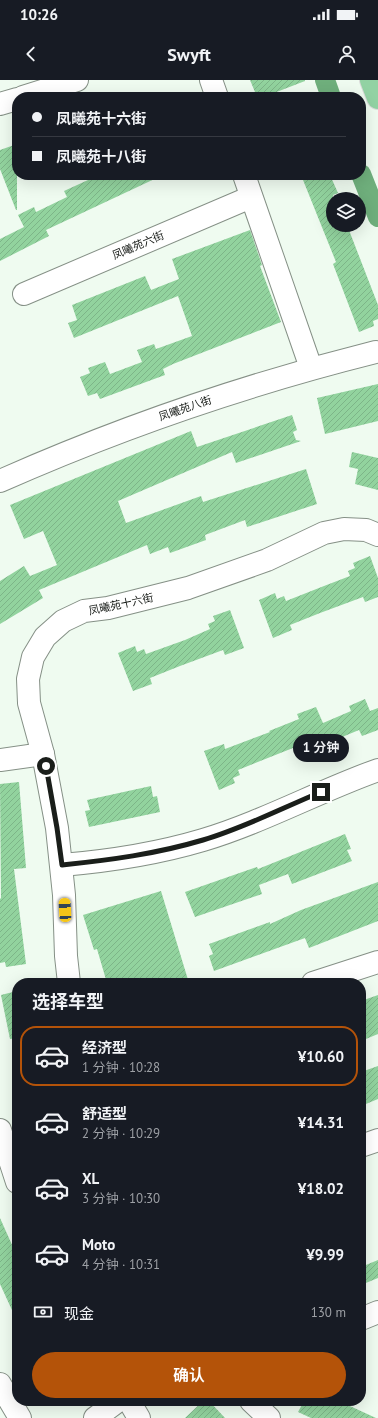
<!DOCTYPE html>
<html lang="zh">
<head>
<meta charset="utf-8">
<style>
	body { margin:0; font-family:"PT Sans","Noto Sans SC",sans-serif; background:#242831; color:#f1f3f6; height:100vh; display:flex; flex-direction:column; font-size:15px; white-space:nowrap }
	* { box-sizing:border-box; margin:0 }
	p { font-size:13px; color:#9ea1a6 }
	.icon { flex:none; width:22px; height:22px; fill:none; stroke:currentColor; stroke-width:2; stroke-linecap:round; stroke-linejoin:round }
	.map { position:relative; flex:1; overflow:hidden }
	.panel { position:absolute; left:12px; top:898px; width:354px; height:428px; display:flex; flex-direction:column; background:#171b24; border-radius:16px; box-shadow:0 4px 16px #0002 }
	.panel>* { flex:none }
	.banner { position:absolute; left:12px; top:12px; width:354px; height:88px; border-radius:16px; box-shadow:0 4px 16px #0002; display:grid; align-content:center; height:88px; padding:0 20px; background:#171b24 }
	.controls { position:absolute; left:326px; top:112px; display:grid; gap:8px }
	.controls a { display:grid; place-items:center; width:40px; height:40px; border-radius:50%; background:#171b24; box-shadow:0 4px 16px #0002; font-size:20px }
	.end { position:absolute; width:18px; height:18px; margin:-9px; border:5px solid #1a1e1a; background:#fff; box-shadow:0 0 0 2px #fff }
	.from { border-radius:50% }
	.bubble { position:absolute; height:28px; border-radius:14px; background:#171b24; box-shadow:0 4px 16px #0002; font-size:13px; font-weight:600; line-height:28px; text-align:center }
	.car { position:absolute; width:12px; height:24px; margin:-12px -6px; border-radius:5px; box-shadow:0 0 3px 1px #0007; background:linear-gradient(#f5c518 24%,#345 0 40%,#f5c518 0 76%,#345 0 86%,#f5c518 0) }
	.banner b { display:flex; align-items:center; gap:14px; height:38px; font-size:15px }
	.banner b+b { border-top:1px solid #363941 }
	.banner i { width:10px; height:10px; background:#f1f3f6 }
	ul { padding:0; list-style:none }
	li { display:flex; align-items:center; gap:12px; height:60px; margin:0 8px 6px; padding:0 12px; border:2px solid transparent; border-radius:16px }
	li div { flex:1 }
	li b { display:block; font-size:15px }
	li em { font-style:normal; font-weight:600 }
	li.active { border-color:#b45309 }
	li>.icon { width:36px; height:36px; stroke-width:1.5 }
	h2 { padding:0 20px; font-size:18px; line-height:48px }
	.pay { display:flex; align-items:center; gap:10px; height:44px; padding:0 20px; font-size:15px }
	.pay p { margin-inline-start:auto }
	.button { display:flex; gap:8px; margin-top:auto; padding:8px 20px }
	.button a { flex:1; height:46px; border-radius:24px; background:#b45309; color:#fff; font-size:16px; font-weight:600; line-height:46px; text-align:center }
	.status { display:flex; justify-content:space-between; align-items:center; height:28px; padding:0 20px; background:#171b24; direction:ltr }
	.status svg { height:11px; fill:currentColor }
	header { display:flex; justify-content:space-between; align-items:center; height:52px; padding:0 20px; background:#171b24; font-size:18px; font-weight:600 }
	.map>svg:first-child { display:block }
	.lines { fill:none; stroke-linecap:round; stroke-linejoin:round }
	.canal { stroke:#6faf7c; stroke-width:20 }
	.building { fill:url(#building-hatch) }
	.minor-casing { stroke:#859086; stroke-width:24 }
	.major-casing { stroke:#dadbda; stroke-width:24 }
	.minor { stroke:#fff; stroke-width:22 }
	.major { stroke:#92d2a3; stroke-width:22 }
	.route { stroke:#1a1e1a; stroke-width:5 }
	.labels { text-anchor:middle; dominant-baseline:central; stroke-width:3; stroke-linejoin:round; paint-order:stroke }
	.street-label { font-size:11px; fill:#1a1e1a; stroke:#fff }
</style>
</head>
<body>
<div class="status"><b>10:26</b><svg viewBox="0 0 49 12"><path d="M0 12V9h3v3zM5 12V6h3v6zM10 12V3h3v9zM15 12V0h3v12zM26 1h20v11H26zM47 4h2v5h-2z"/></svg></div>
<header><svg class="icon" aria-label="back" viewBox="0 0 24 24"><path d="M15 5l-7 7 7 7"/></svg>Swyft<svg class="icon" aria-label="person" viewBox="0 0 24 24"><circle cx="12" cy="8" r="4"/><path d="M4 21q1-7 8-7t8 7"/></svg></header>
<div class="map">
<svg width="378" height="1338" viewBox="0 0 378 1338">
	<defs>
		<pattern id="building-hatch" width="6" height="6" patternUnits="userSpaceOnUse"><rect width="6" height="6" fill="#92d39e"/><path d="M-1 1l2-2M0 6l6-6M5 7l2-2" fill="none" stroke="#7db588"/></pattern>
	</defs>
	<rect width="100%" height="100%" fill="#effbf0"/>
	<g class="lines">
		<!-- canal -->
		<g class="canal">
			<path d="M325,0l6,17"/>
			<path d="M361,94l17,43"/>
		</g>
	</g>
	<!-- building -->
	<g class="building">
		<path d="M250,0h55v1l-31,12 1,4h-18z"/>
		<path d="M17,64v66h-1l-16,-41v-19z"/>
		<path d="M99,95h64l-117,55 3,6 -49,25v-22l24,-12 -6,-12 16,-8 2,5 31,-15 -3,-6z"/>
		<path d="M301,95h29l8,18 -5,2v30h14l31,80v14l-5,2 1,5 -15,6 -26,-68 3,-2z"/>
		<path d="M250,150l12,35 -2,1 21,56 -108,42 -10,5 2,6 -65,24 -3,-6 -9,3 -8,-19 10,-4 -2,-5 17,-6 5,12 32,-12 -5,-12 17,-6 2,5 36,-13 -14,-40 -104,42 -6,-15 9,-3 -5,-15 73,-29 6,14 28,-11 -7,-20z"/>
		<path d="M378,304v37l-53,13 -8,-36z"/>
		<path d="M292,335l5,15 -4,2 3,8 5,1 -65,22 -4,-11 -114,49 8,22 75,-27 2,6 103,-33 11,35 -70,23 -2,-7 -40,15 1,5 -36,13 -2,-6 -18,7 -3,-9 -108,45 4,8 -43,26v-43l24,-15 6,10 27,-11 -14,-34 -19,8 -14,-34 181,-74 6,16z"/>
		<path d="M352,372l26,6v32l-23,-6 3,-15 -9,-2z"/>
		<path d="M370,476l8,22v19l-13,5 -2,-5 -43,16 -30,12 2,5 -19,8 -14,-38 16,-7 2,6 7,-3 2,5 38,-15 26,-10 -2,-5 7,-3 -2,-5z"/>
		<path d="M230,530l14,38 -19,7 -2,-5 -43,16 -30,12 2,6 -19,7 -15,-38 17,-7 2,6 7,-3 2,5 39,-14 25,-11 -2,-5 7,-3 -2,-5z"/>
		<path d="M365,619l5,12 8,-3v22l-16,6 -3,-6 -29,12 1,3 -17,6 -2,-5 -7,3 -2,-5 -65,26 2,5 -7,3 2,5 -16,7 -15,-39 20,-7 1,5 45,-17 -1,-1 30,-12 -2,-5 19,-7 7,16 28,-12 -2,-5z"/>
		<path d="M19,702l7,86 -12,1 12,95 -20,3 -1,-5 -5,1v-64l1,-1 -1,-114z"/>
		<path d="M151,706l2,11 4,-1 3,16 -71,15 -4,-16 5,-1 -3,-10z"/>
		<path d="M345,754l6,15 -4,1 5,11 -60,23 -4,-10 -29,11 3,9 -67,23 -10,-25 72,-25 1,2z"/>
		<path d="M378,802v39l-69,27 -4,-10 -91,33 -5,-15 4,-2 -4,-10 61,-22v2l31,-14z"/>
		<path d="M161,811l28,92h-82l-10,-34 -3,1 -11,-35z"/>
		<path d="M17,911v47l-7,1 -9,-44z"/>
		<path d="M378,915v39l-17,7v-40z"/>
		<path d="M378,986v33l-17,7v-34z"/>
		<path d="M0,1138l17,38v65l-17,-37z"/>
		<path d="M378,1180v18l-17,7v-18z"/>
		<path d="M203,1321h6l16,17h-40z"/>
		<path d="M304,1321h35l37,17h-65l-13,-6z"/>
	</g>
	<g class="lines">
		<defs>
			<g id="minor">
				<path d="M211,0l6,17"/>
				<path d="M23,17l54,-17"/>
				<path d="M0,24l17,-5"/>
				<path d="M244,95l67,193"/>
				<path d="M24,214l227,-97"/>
				<path d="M0,401c124,-55 244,-96 376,-129"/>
				<path d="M0,680l43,-6"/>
				<path d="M62,785c48,-4 94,-11 141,-25 60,-18 116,-49 175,-70"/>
				<path d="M69,903l-3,-27 -2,-61 -7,-67 -14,-74 -14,-51 -1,-24 5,-22 12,-20 18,-16 21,-10 24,-3 80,-20 79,-28 57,-27 20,-4 22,1 12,5"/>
				<path d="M313,903l65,-21"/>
				<path d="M0,1050l17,52"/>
				<path d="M361,1066l17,-6"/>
				<path d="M361,1239l17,-7"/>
				<path d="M0,1304l20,34"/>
				<path d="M129,1321l10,17"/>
				<path d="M251,1321l18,17"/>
				<path d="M95,1338l23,-17"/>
			</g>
			<path id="major" d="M371,0l7,18"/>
		</defs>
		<!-- minor casing -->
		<use href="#minor" class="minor-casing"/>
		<!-- major casing -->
		<use href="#major" class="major-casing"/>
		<!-- minor -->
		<use href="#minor" class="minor"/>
		<!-- major -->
		<use href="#major" class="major"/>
	</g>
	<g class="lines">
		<!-- route -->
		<path class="route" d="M46,686l11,62 5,37c48,-5 94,-11 141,-25 41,-12 79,-32 118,-48"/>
	</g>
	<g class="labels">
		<!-- street labels -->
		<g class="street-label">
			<text transform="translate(138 165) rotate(-23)">凤曦苑六街</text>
			<text transform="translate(185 328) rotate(-19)">凤曦苑八街</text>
			<text transform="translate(121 524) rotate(-12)">凤曦苑十六街</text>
		</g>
	</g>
</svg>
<div class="controls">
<a><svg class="icon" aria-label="layers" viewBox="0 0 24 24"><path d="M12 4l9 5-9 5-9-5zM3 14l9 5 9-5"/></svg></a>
</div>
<i class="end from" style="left:46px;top:686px"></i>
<i class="end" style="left:321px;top:712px"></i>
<div class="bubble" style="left:293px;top:654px;width:56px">1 分钟</div>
<i class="car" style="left:65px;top:830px;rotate:357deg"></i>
<div class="banner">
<b><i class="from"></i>凤曦苑十六街</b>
<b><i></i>凤曦苑十八街</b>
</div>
<section class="panel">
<h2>选择车型</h2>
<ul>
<li class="active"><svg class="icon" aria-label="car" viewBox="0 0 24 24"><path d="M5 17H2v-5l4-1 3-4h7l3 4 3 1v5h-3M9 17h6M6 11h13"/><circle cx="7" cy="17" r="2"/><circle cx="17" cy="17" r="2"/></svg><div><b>经济型</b><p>1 分钟 · 10:28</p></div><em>¥10.60</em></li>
<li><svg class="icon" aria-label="car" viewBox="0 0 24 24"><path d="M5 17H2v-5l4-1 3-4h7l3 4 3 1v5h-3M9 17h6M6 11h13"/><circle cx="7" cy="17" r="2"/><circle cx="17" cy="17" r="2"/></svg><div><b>舒适型</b><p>2 分钟 · 10:29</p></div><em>¥14.31</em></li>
<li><svg class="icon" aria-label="car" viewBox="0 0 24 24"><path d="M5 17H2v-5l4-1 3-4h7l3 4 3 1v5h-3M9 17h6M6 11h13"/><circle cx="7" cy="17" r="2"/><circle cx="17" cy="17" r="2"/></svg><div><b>XL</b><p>3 分钟 · 10:30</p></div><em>¥18.02</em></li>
<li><svg class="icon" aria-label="car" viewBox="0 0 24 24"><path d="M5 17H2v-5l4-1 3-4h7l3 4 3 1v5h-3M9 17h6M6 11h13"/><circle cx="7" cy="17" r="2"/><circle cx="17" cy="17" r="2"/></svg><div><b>Moto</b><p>4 分钟 · 10:31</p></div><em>¥9.99</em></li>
</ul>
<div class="pay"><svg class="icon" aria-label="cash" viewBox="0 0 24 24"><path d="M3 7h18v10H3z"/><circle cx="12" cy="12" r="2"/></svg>现金<p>130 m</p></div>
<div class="button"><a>确认</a></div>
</section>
</div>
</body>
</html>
